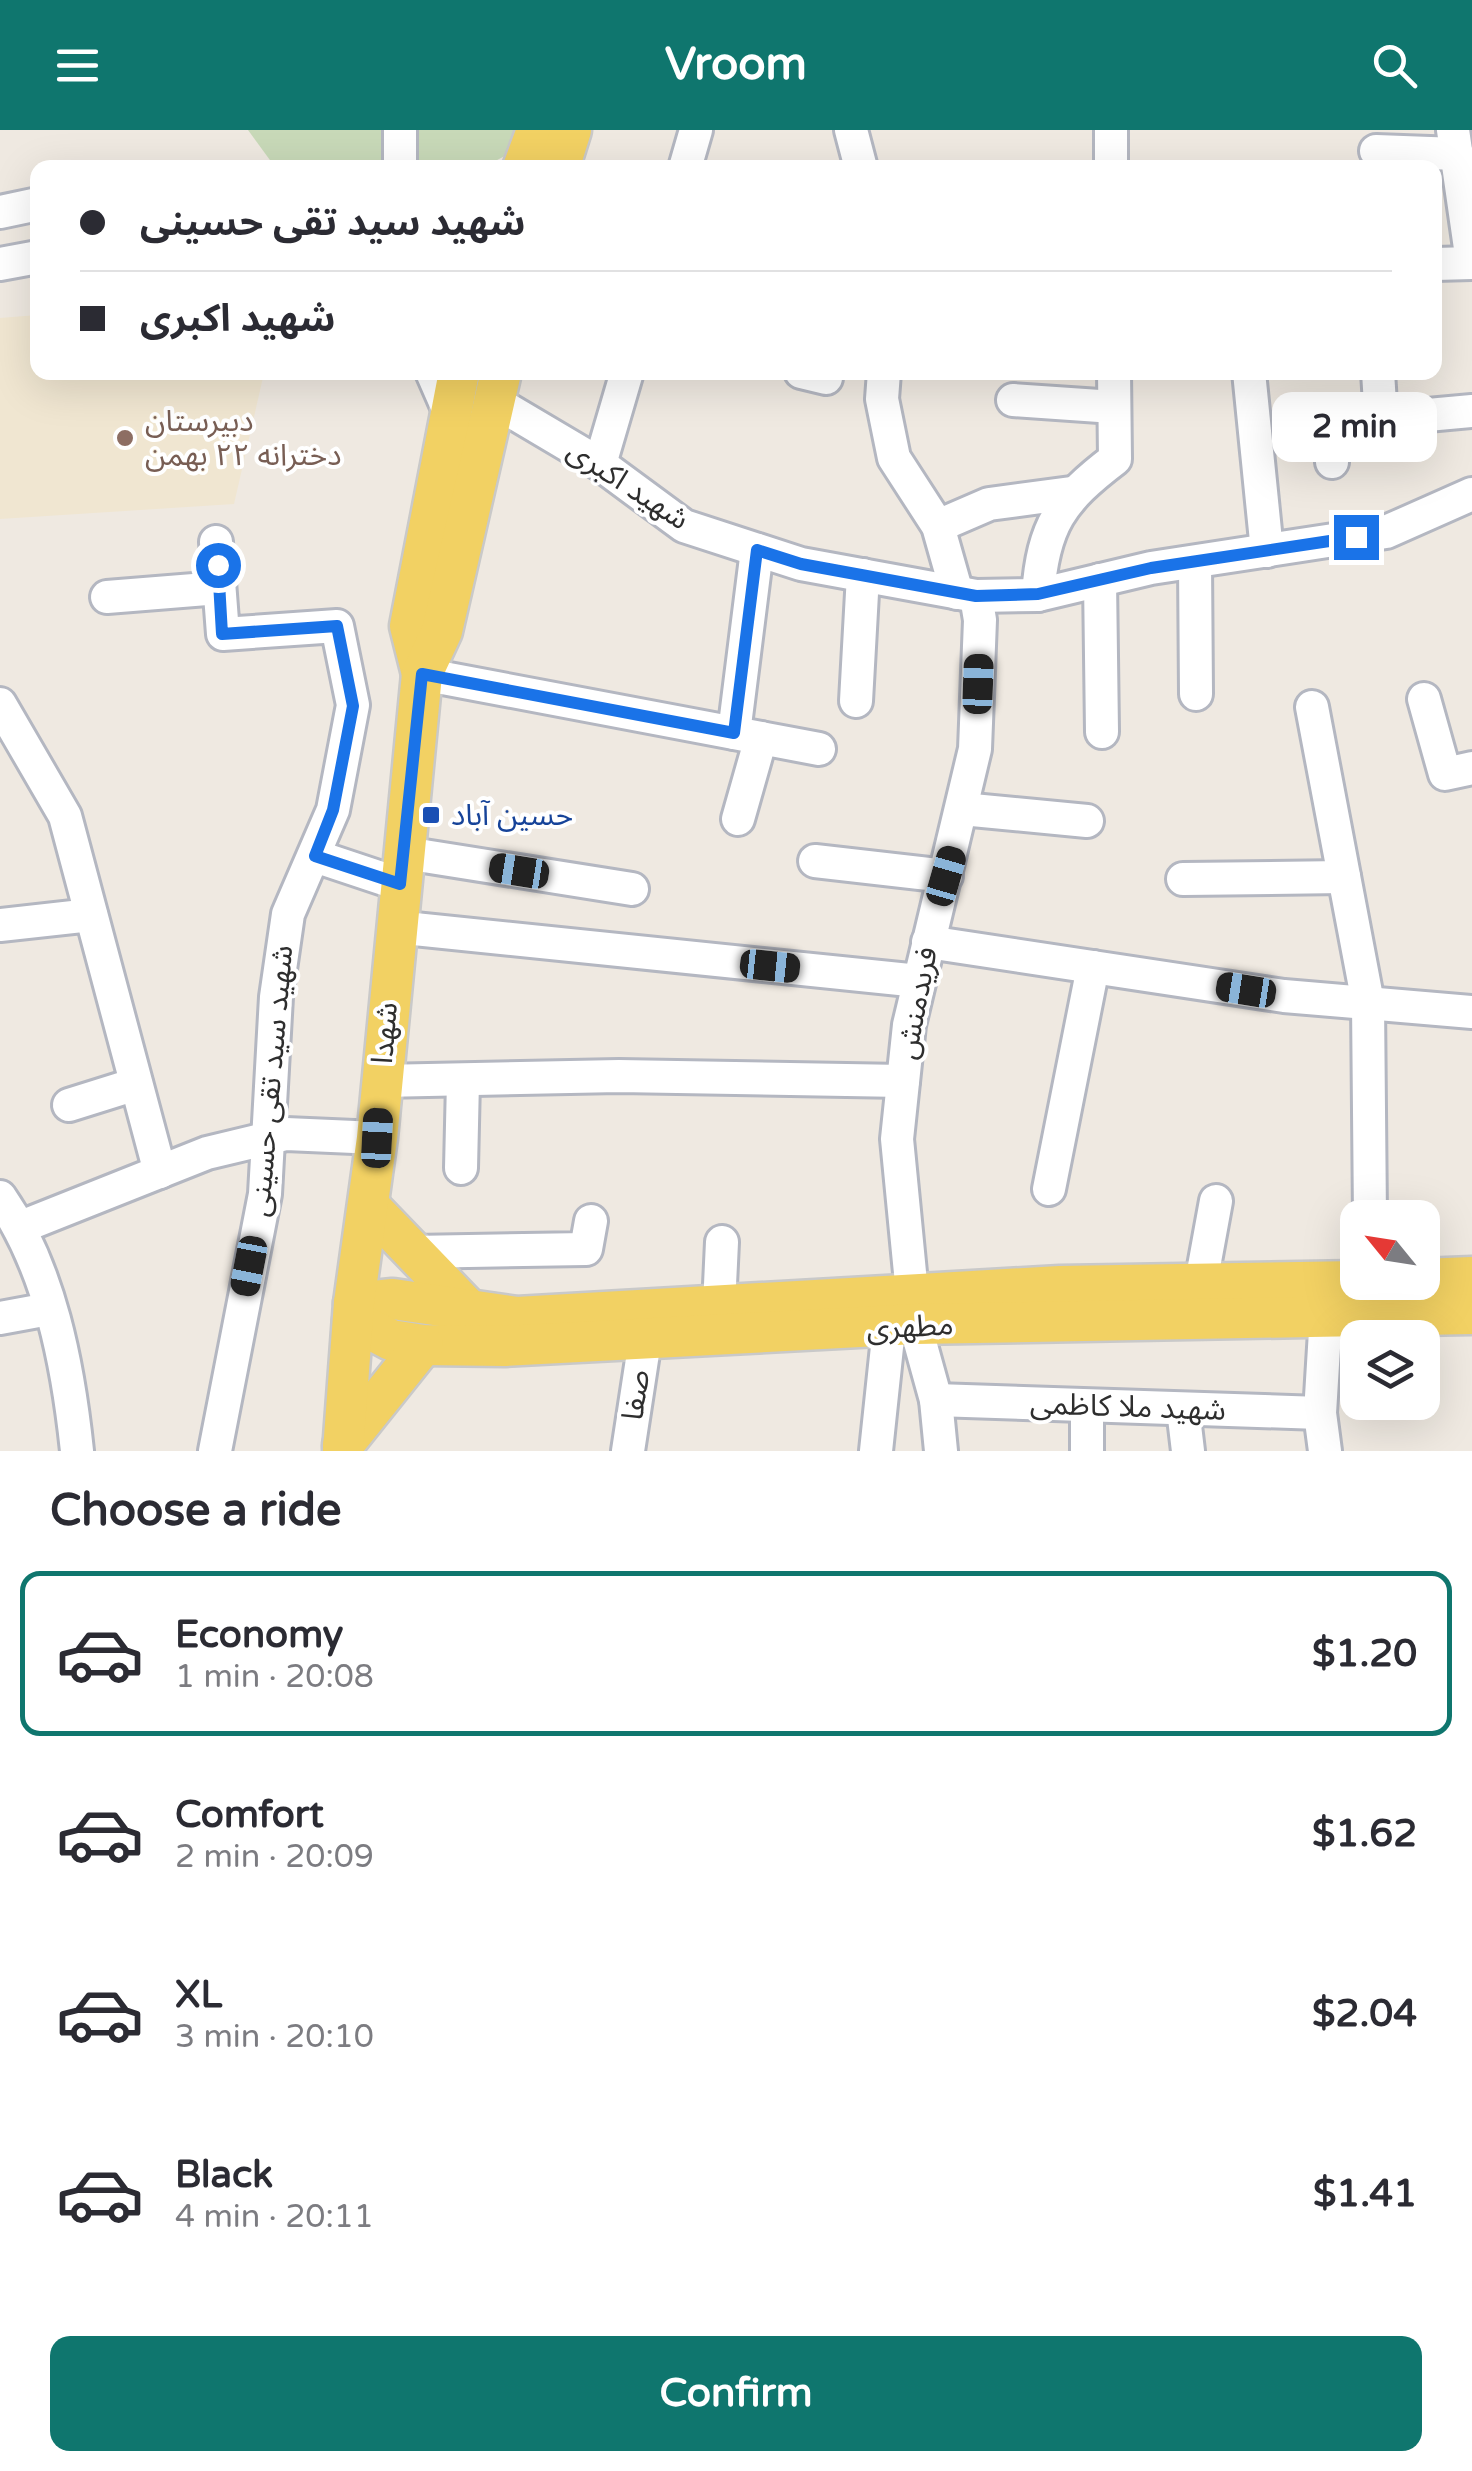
<!DOCTYPE html>
<html lang="en">
<head>
<meta charset="utf-8">
<style>
	body { margin:0; font-family:"Varela Round","Noto Sans Arabic",sans-serif; background:#f2f2f3; color:#2b2b33; height:100vh; display:flex; flex-direction:column; font-size:38px; white-space:nowrap }
	* { box-sizing:border-box; margin:0 }
	p { font-size:32px; color:#7c7c81 }
	.icon { flex:none; width:55px; height:55px; fill:none; stroke:currentColor; stroke-width:2; stroke-linecap:round; stroke-linejoin:round }
	.map { position:relative; height:1321px; overflow:hidden }
	.sheet { display:flex; flex-direction:column; background:#fff; flex:1 }
	.sheet>* { flex:none }
	.hud { position:absolute; left:30px; top:30px; width:1412px; height:220px; border-radius:20px; box-shadow:0 10px 40px #0002; display:grid; align-content:center; height:220px; padding:0 50px; background:#fff }
	.needle { width:65px; rotate:300deg }
	.fabs { position:absolute; left:1340px; top:1070px; display:grid; gap:20px }
	.fabs a { display:grid; place-items:center; width:100px; height:100px; border-radius:20px; background:#fff; box-shadow:0 10px 40px #0002; font-size:50px }
	.end { position:absolute; width:45px; height:45px; margin:-22px; border:12px solid #1a73e8; background:#fff; box-shadow:0 0 0 5px #fff }
	.from { border-radius:50% }
	.bubble { position:absolute; height:70px; border-radius:20px; background:#fff; box-shadow:0 10px 40px #0002; font-size:32px; font-weight:700; line-height:70px; text-align:center }
	.car { position:absolute; width:30px; height:60px; margin:-30px -15px; border-radius:12px; box-shadow:0 0 8px 2px #0007; background:linear-gradient(#222 24%,#8ab4d8 0 40%,#222 0 76%,#8ab4d8 0 86%,#222 0) }
	.hud b { display:flex; align-items:center; gap:35px; height:95px; font-size:38px }
	.hud b+b { border-top:2px solid #e1e1e2 }
	.hud i { width:25px; height:25px; background:#2b2b33 }
	ul { padding:0; list-style:none }
	li { display:flex; align-items:center; gap:30px; height:165px; margin:0 20px 15px; padding:0 30px; border:5px solid transparent; border-radius:20px }
	li div { flex:1 }
	li b { display:block; font-size:38px }
	li em { font-style:normal; font-weight:700 }
	li.active { border-color:#0f766e }
	li>.icon { width:90px; height:90px; stroke-width:1.5 }
	h2 { padding:0 50px; font-size:45px; line-height:120px }
	.action { display:flex; gap:20px; margin-top:auto; padding:20px 50px }
	.action a { flex:1; height:115px; border-radius:20px; background:#0f766e; color:#fff; font-size:40px; font-weight:700; line-height:115px; text-align:center }
	header { display:flex; justify-content:space-between; align-items:center; height:130px; padding:0 50px; background:#0f766e; color:#fff; font-size:45px; font-weight:700 }
	.map>svg:first-child { display:block }
	.education { fill:#f0e6d1 }
	.cemetery { fill:#c8d9b8 }
	.lines { fill:none; stroke-linecap:round; stroke-linejoin:round }
	.minor-casing { stroke:#b4b7c1; stroke-width:38 }
	.major-casing { stroke:#c9c9c9; stroke-width:45 }
	.minor { stroke:#fff; stroke-width:32 }
	.major { stroke:#f2d163; stroke-width:40 }
	.route { stroke:#1a73e8; stroke-width:12 }
	.education-dot { fill:#8d6e63; stroke:#fff; stroke-width:4 }
	.transit-dot { fill:#1a4fb4; stroke:#fff; stroke-width:4 }
	.labels { text-anchor:middle; dominant-baseline:central; stroke-width:8; stroke-linejoin:round; paint-order:stroke }
	.education-label { font-size:30px; fill:#785e54; stroke:#fff; text-anchor:start }
	.street-label { font-size:30px; fill:#2e2e2e; stroke:#fff }
	.transit-label { font-size:30px; fill:#164399; stroke:#fff; text-anchor:start }
</style>
</head>
<body>
<header><svg class="icon" aria-label="menu" viewBox="0 0 24 24"><path d="M4 6h16M4 12h16M4 18h16"/></svg>Vroom<svg class="icon" aria-label="search" viewBox="0 0 24 24"><circle cx="10" cy="10" r="6"/><path d="M15 15l6 6"/></svg></header>
<div class="map">
<svg width="1472" height="1321" viewBox="0 0 1472 1321">
	<rect width="100%" height="100%" fill="#efe9e1"/>
	<!-- education -->
	<path class="education" d="M37,185l1,57 226,1 -30,131 -234,15v-201z"/>
	<!-- cemetery -->
	<g class="cemetery">
		<path d="M248,0h138l1,37h-112z"/>
		<path d="M413,0h109l-8,21 -32,17 -66,-1z"/>
	</g>
	<g class="lines">
		<defs>
			<g id="minor">
				<path d="M400,0v38"/>
				<path d="M851,0l10,38"/>
				<path d="M1111,0v38"/>
				<path d="M1453,0l19,132"/>
				<path d="M1376,21l81,3"/>
				<path d="M685,38l11,-38"/>
				<path d="M0,82l38,-8"/>
				<path d="M0,134l38,-7"/>
				<path d="M1435,134l37,-1"/>
				<path d="M432,242l17,39"/>
				<path d="M801,242l25,6"/>
				<path d="M884,242l-2,27 12,59 44,68 19,67"/>
				<path d="M1249,242l18,179"/>
				<path d="M1378,242l3,48"/>
				<path d="M492,270l108,64 84,62 117,38 175,32 62,-1 113,-27 235,-36 86,-38"/>
				<path d="M1013,270l101,7"/>
				<path d="M1332,332l-3,-38 143,-13"/>
				<path d="M600,334l27,-92"/>
				<path d="M938,396l51,-22 82,-11"/>
				<path d="M1195,433l1,131"/>
				<path d="M1100,450l2,152"/>
				<path d="M1038,465c5,-70 23,-95 77,-136l-1,-87"/>
				<path d="M107,467l112,-9"/>
				<path d="M422,544l397,75"/>
				<path d="M1424,569l21,75 27,-6"/>
				<path d="M856,571l7,-126"/>
				<path d="M0,574l65,112 95,356"/>
				<path d="M1312,577l56,296 2,215"/>
				<path d="M734,603l23,-183"/>
				<path d="M962,679l125,12"/>
				<path d="M738,689l23,-81"/>
				<path d="M405,723l227,36"/>
				<path d="M315,726l84,28"/>
				<path d="M815,731l131,15"/>
				<path d="M1183,749l161,-2"/>
				<path d="M0,795l91,-10"/>
				<path d="M395,797l524,54"/>
				<path d="M928,812l356,54 188,16"/>
				<path d="M381,951l238,-5 284,5"/>
				<path d="M69,975l67,-21"/>
				<path d="M461,1038l2,-87"/>
				<path d="M1049,1059l44,-222"/>
				<path d="M0,1067c50,72 68,168 77,254"/>
				<path d="M21,1097l186,-74 79,-19 91,4"/>
				<path d="M413,1122l173,-3 5,-28"/>
				<path d="M1201,1153l15,-82"/>
				<path d="M719,1176l3,-64"/>
				<path d="M0,1188l49,-9"/>
				<path d="M936,1270l384,13"/>
				<path d="M1183,1279l5,42"/>
				<path d="M215,1321l50,-257 11,-197 12,-83 45,-104 20,-105 -16,-79 -114,8 -7,-92"/>
				<path d="M628,1321l17,-111"/>
				<path d="M876,1321l13,-123"/>
				<path d="M941,1321l-5,-51 -21,-76 -18,-185 12,-114 66,-276 5,-129 -4,-24"/>
				<path d="M1087,1321v-45"/>
				<path d="M1325,1321l-5,-38 6,-98"/>
			</g>
			<g id="major">
				<path d="M523,38l14,-38"/>
				<path d="M559,38l12,-38"/>
				<path d="M422,544l-12,-48 49,-254"/>
				<path d="M369,1076l103,107"/>
				<path d="M1422,1149l50,-2"/>
				<path d="M354,1173l39,-4 124,18 543,-31 298,-5"/>
				<path d="M353,1190l38,20 32,5 82,1 410,-22 557,-10"/>
				<path d="M343,1315l80,-100"/>
				<path d="M343,1321l11,-148 23,-165 45,-464 20,-43 59,-259"/>
			</g>
		</defs>
		<!-- minor casing -->
		<use href="#minor" class="minor-casing"/>
		<!-- major casing -->
		<use href="#major" class="major-casing"/>
		<!-- minor -->
		<use href="#minor" class="minor"/>
		<!-- major -->
		<use href="#major" class="major"/>
	</g>
	<g class="lines">
		<!-- route -->
		<path class="route" d="M218,435l4,69 115,-8 16,80 -20,104 -18,46 85,28 22,-210 312,59 23,-183 44,14 175,32 62,-2 113,-26 205,-31"/>
	</g>
	<!-- markers -->
	<circle class="education-dot" cx="125" cy="308" r="10"/>
	<rect class="transit-dot" x="421" y="675" width="20" height="20" rx="5"/>
	<g class="labels">
		<!-- education labels -->
		<g class="education-label">
			<text x="145" y="291">دبیرستان<tspan x="145" dy="34">دخترانه ۲۲ بهمن</tspan></text>
		</g>
		<!-- street labels -->
		<g class="street-label">
			<text transform="translate(628 355) rotate(33)">شهید اکبری</text>
			<text transform="translate(917 873) rotate(-79)">فریدمنش</text>
			<text transform="translate(385 903) rotate(-85)">شهدا</text>
			<text transform="translate(271 951) rotate(-85)">شهید سید تقی حسینی</text>
			<text transform="translate(910 1197) rotate(-3)">مطهری</text>
			<text transform="translate(636 1265) rotate(-82)">صفا</text>
			<text transform="translate(1128 1277) rotate(2)">شهید ملا کاظمی</text>
		</g>
		<!-- transit labels -->
		<g class="transit-label">
			<text x="451" y="685">حسین آباد</text>
		</g>
	</g>
</svg>
<div class="fabs">
<a><svg class="needle" viewBox="-14 -14 28 28"><path d="M0-13l5 13h-10z" fill="#e53935"/><path d="M0 13l5-13h-10z" fill="#7c7c81"/></svg></a>
<a><svg class="icon" aria-label="layers" viewBox="0 0 24 24"><path d="M12 4l9 5-9 5-9-5zM3 14l9 5 9-5"/></svg></a>
</div>
<i class="end from" style="left:218px;top:435px"></i>
<i class="end" style="left:1356px;top:407px"></i>
<div class="bubble" style="left:1272px;top:262px;width:165px">2 min</div>
<i class="car" style="left:978px;top:554px;rotate:2deg"></i>
<i class="car" style="left:519px;top:741px;rotate:279deg"></i>
<i class="car" style="left:946px;top:746px;rotate:16deg"></i>
<i class="car" style="left:770px;top:836px;rotate:96deg"></i>
<i class="car" style="left:1246px;top:860px;rotate:279deg"></i>
<i class="car" style="left:377px;top:1008px;rotate:3deg"></i>
<i class="car" style="left:249px;top:1136px;rotate:191deg"></i>
<div class="hud">
<b><i class="from"></i>شهید سید تقی حسینی</b>
<b><i></i>شهید اکبری</b>
</div>
</div>
<section class="sheet">
<h2>Choose a ride</h2>
<ul>
<li class="active"><svg class="icon" aria-label="car" viewBox="0 0 24 24"><path d="M5 17H2v-5l4-1 3-4h7l3 4 3 1v5h-3M9 17h6M6 11h13"/><circle cx="7" cy="17" r="2"/><circle cx="17" cy="17" r="2"/></svg><div><b>Economy</b><p>1 min · 20:08</p></div><em>$1.20</em></li>
<li><svg class="icon" aria-label="car" viewBox="0 0 24 24"><path d="M5 17H2v-5l4-1 3-4h7l3 4 3 1v5h-3M9 17h6M6 11h13"/><circle cx="7" cy="17" r="2"/><circle cx="17" cy="17" r="2"/></svg><div><b>Comfort</b><p>2 min · 20:09</p></div><em>$1.62</em></li>
<li><svg class="icon" aria-label="car" viewBox="0 0 24 24"><path d="M5 17H2v-5l4-1 3-4h7l3 4 3 1v5h-3M9 17h6M6 11h13"/><circle cx="7" cy="17" r="2"/><circle cx="17" cy="17" r="2"/></svg><div><b>XL</b><p>3 min · 20:10</p></div><em>$2.04</em></li>
<li><svg class="icon" aria-label="car" viewBox="0 0 24 24"><path d="M5 17H2v-5l4-1 3-4h7l3 4 3 1v5h-3M9 17h6M6 11h13"/><circle cx="7" cy="17" r="2"/><circle cx="17" cy="17" r="2"/></svg><div><b>Black</b><p>4 min · 20:11</p></div><em>$1.41</em></li>
</ul>
<div class="action"><a>Confirm</a></div>
</section>
</body>
</html>
